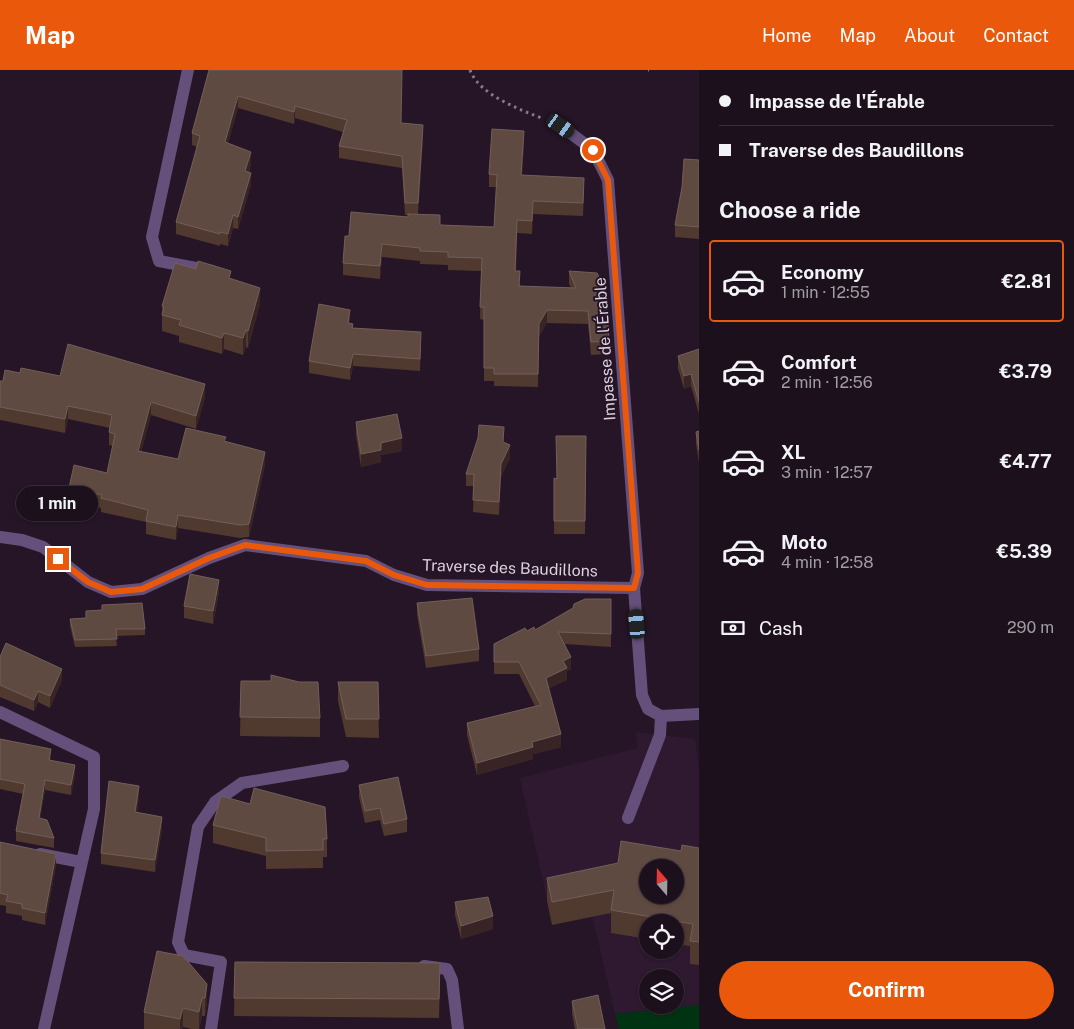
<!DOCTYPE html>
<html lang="en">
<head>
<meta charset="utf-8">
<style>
	body { margin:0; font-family:"Public Sans",sans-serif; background:#291e29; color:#f1f3f6; height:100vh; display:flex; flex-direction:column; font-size:19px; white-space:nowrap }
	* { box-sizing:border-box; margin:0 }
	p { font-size:16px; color:#a09da3 }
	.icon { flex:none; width:28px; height:28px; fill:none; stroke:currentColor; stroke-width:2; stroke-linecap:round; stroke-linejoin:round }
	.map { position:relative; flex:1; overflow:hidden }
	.sheet { display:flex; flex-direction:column; background:#1c101c; width:375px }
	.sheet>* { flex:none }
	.top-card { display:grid; align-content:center; height:110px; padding:0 20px; background:#1c101c }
	.needle { width:32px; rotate:340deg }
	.buttons { position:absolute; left:639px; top:789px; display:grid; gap:10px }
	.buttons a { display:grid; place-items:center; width:45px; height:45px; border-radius:50%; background:#1c101c; box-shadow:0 1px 4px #0004,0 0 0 1px #3a303b; font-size:25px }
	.end { position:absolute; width:22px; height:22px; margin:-11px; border:6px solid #ea580c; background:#fff; box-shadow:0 0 0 2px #fff }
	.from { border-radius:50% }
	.bubble { position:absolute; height:35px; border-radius:18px; background:#1c101c; box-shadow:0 1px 4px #0004,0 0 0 1px #3a303b; font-size:16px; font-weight:700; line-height:35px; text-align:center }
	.car { position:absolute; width:15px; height:30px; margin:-15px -8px; border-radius:6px; box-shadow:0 0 4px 1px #0007; background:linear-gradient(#222 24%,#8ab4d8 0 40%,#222 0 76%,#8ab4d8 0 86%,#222 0) }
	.top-card b { display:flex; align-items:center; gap:18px; height:48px; font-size:19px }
	.top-card b+b { border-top:1px solid #3a303b }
	.top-card i { width:12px; height:12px; background:#f1f3f6 }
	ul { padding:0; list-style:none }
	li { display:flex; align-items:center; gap:15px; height:82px; margin:0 10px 8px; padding:0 10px; border:2px solid transparent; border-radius:5px }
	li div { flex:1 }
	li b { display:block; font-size:19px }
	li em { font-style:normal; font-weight:700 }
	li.selected { border-color:#ea580c }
	li>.icon { width:45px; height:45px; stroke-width:1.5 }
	h2 { padding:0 20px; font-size:22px; line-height:60px }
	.pay { display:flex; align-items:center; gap:12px; height:55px; padding:0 20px; font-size:19px }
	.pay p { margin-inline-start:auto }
	.button { display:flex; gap:10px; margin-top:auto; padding:10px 20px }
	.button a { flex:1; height:58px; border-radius:30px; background:#ea580c; color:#fff; font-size:20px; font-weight:700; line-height:58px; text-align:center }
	header { display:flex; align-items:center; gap:30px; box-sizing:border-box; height:70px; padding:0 25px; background:#ea580c; color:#fff }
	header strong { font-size:24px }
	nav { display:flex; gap:28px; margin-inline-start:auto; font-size:18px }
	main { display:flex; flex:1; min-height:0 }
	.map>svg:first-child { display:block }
	.built { fill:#2e1930; fill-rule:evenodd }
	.green { fill:#003312 }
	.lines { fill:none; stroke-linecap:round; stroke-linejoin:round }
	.path { stroke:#887b89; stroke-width:3; stroke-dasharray:2.5 4; stroke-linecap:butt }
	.minor { stroke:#65507b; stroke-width:12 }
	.wall { fill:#50392f }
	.shaded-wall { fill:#382424 }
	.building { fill:#5f4a42; stroke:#725f5a; fill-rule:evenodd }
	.route { stroke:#ea580c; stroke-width:6 }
	.labels { text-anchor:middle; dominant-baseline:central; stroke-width:4; stroke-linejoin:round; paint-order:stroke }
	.street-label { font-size:16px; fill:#dcd1dc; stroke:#251526 }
</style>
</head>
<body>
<header>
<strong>Map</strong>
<nav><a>Home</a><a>Map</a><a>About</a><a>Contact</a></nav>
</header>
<main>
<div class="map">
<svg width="699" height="959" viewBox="0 0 699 959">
	<rect width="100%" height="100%" fill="#251526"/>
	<!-- built -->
	<path class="built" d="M636,662l59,7 4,29v237l-84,9 -29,-125 -39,10 -27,-121 117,-30zM648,798h27v27h-27zM648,852h27v28h-27zM648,908h27v27h-27z"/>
	<!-- green -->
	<path class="green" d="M699,935v24h-80l-4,-15z"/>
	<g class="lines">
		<!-- path -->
		<g class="path">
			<path d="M470,0c9,25 51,40 74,49"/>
			<path d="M648,0h1"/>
		</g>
		<!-- minor -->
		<g class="minor">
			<path d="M188,0l-36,167 7,24 53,10"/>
			<path d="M561,56l32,24 15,30 30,393 -4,15"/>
			<path d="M0,467l22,3 21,7 45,35 23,10 31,-3 67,-31 36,-13 121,16 28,14 33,10 207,3 8,107 6,14 13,7 38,-2"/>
			<path d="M0,642l94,45v52l-50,220"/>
			<path d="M628,748l32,-83 1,-19"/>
			<path d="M40,784l41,8"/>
			<path d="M424,896l23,3 5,11 6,49"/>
			<path d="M211,959l10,-67 -37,-7 -6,-13 20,-115 17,-25 27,-19 101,-17"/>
		</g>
	</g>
	<!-- wall -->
	<g class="wall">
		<path d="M209,0l192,53 22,14 -5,77 22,11 54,2 3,-40h-8v-13l35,-30 -2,31 62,16 -1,25 -50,-2 -1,20 -15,-1 -1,38 4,15 51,2 -2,-4v-13l40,70v13l-18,1 -3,-31 -41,-1 -8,13 -1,51 -44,-1v-5h-10v-61l-4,-1 1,-48 -33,-1v-5l-28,-1v-3l-38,-4 -2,22 -37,-4v-12l6,-27 59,-19v-2h-3l-3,-47 -63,-10v-12l4,-14 -48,-14 -1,6 -56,-16 -10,35 23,21 -2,8 2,13 -13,44 -5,-1 -5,18 -8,-2v2l-44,-12v-12l21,-75 -5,-2v-12z"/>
		<path d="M699,90v79l-24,-2v-12z"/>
		<path d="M231,209l29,25 -12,44 -2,-1 -3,8 -19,-6 -2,5 -43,-12v-6l-17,-5v-25z"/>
		<path d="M349,253l4,5 68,16 -1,27 -67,-5 -3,14 -41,-7v-12z"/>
		<path d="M699,279v65l-8,-28 -7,3 -6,-21v-12z"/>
		<path d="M20,303l40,3 145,21 -9,32 -45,-14 -10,37 37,7 48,-18 39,24 -16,72 -9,1 -62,-10 -2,12 -30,-6v-12l-45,-10v-4l-32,-7v-13l38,-15 6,-27 -4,-1v-13l1,-4 -42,-9 -3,14 -65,-13v-39h3z"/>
		<path d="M356,352l46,29 -21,4v7l-20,5 -5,-32z"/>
		<path d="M699,361v31l-3,-18v-12z"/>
		<path d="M586,366l-1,98h-31v-56l3,1z"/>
		<path d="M504,372l6,16 -9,19 -2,38 -26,-3 1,-26h-8v-12z"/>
		<path d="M219,522l-6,32 -29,-6v-12z"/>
		<path d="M611,529v48l-46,-3 6,25 -4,2v9l-18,8 12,59 -28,7v5l-56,16 -10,-40v-12l68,-17 -16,-32h-25v-30l33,-13 8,-1z"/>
		<path d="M417,533l62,46v12l-53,7 -9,-53z"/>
		<path d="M70,549l75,10v6l-29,1 1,10 -42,1 -5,-21z"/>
		<path d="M0,587l62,23 -12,28 -12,-6 -4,9 -34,-14z"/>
		<path d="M241,611l79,37v19l-80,-1z"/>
		<path d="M338,612h40l1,56 -33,-1 -8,-36z"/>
		<path d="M0,669l51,20v2l24,14 -4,20 -26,-5 -5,28 14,20v10l-38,-7v-10l7,-37 -23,-5z"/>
		<path d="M359,715l48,34v13l-23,4 -4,-16 -15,3 -6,-26z"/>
		<path d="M139,727l-2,16 25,16 -7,43 -54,-8v-11z"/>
		<path d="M213,755l114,14v18h-4v11l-57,1v-13l-53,-13z"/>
		<path d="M0,772l56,23 -11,60 -23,-5v-4l-16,-3v-7l-6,-1z"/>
		<path d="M699,778v117l-9,-1v-18l-15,-2v-22h-27v17l-37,-6v-20l-59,12 -5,-24v-23z"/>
		<path d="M455,832l38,27 -32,10 -6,-24z"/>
		<path d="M235,892l205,20 -1,36 -205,-2z"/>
		<path d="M207,914v18l-2,14h-3l-3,13h-7l-9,-2 -1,2h-38v-17z"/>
		<path d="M572,931l33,28h-30l-3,-15z"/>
	</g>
	<!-- shaded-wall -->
	<g class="shaded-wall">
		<path d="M238,26v12l-13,47v-13z"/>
		<path d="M295,36v12l-1,6v-12z"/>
		<path d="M423,55v12l-5,78v-12z"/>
		<path d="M524,61v13l-3,44v-13z"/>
		<path d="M251,82v12l-6,19v-12z"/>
		<path d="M251,103v12l-13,44v-12z"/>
		<path d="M533,131v13l-1,20v-13z"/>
		<path d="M233,145v13l-5,18v-12z"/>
		<path d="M382,174v13l-2,22v-13z"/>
		<path d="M260,218v16l-12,44v-17z"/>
		<path d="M350,240v12l-2,13v-12z"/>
		<path d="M547,240v13l-8,13 -1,51 1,-63z"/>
		<path d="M246,260v17l-3,8v-17z"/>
		<path d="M421,262v12l-1,27v-12z"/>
		<path d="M224,263v16l-2,5v-16z"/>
		<path d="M353,284v12l-3,14v-12z"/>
		<path d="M691,304v12l-7,3v-13z"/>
		<path d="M205,314v13l-9,32v-13z"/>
		<path d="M151,332v13l-13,49v-13z"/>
		<path d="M68,336v13l-3,14v-14z"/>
		<path d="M402,368v13l-21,4v7l-20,5v-13l20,-11z"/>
		<path d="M510,375v13l-9,19 -2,38 2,-51z"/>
		<path d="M265,382v13l-16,72v-13z"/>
		<path d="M178,445v13l-2,12v-13z"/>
		<path d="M219,510v12l-6,32v-13z"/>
		<path d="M571,587v12l-4,2v9l-21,10v-12l17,-17z"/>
		<path d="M62,599v11l-12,28v-12z"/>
		<path d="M38,621v11l-4,9v-11z"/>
		<path d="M561,664v13l-28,7v5l-56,16v-12l55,-21z"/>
		<path d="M51,679v10l-2,11v-10z"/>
		<path d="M75,695v10l-4,20v-10z"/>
		<path d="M45,710v10l-6,38v-10z"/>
		<path d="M139,716v11l-4,27v-12z"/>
		<path d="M162,747v12l-7,43v-12z"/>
		<path d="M56,784v11l-11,60v-12z"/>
		<path d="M493,846v13l-32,10v-13z"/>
		<path d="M207,914v18l-2,14v-18z"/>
		<path d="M202,928v18l-3,13v-17z"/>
		<path d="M183,938v19l-1,2h-2v-10z"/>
	</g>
	<!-- building -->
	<g class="building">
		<path d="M209,0h193l-1,53 22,2 -5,78h-13l-3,-47 -63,-10 8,-26 -52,-14 -1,6 -56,-16 -13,46 26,10 -6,19 6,2 -13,44 -5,-2 -5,19 -8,-2v2l-44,-12 24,-86 -8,-3z"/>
		<path d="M492,59l32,2 -3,44 63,3 -1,25 -50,-2 -1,20 -15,-1 -2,51h5l-1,15 57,2 -7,-17 28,2 9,18 3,50 -18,1 -3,-31 -41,-1 -8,14 -1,50h-44v-6h-10v-61h-4l2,-49 -34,-1v-5l-28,-1v-3l-38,-4 -2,22 -37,-3 2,-27h4l2,-24 57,5v-3l32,1v10l54,2 3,-52 -8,-1z"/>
		<path d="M684,89l15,1v67l-24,-2 7,-38z"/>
		<path d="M198,191l33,10 -2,7 31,10 -12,43 -2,-1 -3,8 -19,-5 -2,5 -43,-13 2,-5 -19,-5 2,-8 -2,-1 13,-43 21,6z"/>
		<path d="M319,234l31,6 -2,13 5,1 -1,4 69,4 -1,27 -67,-5 -3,14 -41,-7z"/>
		<path d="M68,274l137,40 -9,32 -45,-14 -13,49 40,8 8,-31 40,9 -2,4 41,11 -16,72 -9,1 -62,-10 -2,12 -30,-6 2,-11 -47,-12 1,-3 -33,-7 5,-23 33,8 8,-39 -6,-2 3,-17 -44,-9 -3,13 -65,-12v-26h3l2,-11 15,3 1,-5 39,8z"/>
		<path d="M699,279v53l-8,-28 -7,2 -6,-20z"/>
		<path d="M397,344l5,24 -21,5v7l-20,4 -5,-32z"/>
		<path d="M479,355l25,2 -1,15 7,3 -9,19 -2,38 -26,-2 1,-26h-8l12,-36z"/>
		<path d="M699,361v19l-3,-18z"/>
		<path d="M556,366h30l-1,85h-31v-43l3,1z"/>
		<path d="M190,504l29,6 -6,31 -29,-5z"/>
		<path d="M472,528l7,51 -53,7 -9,-53z"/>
		<path d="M585,529h26v35l-53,-2 13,25 -8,4 4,7 -21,10 15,56 -29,8 1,5 -56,16 -10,-40 74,-18 -22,-43h-25v-18l31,-16 2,3 7,-4 1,3 38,-22 1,-4z"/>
		<path d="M142,533l3,26h-29l1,10 -42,1 -5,-21 16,-1v-7l16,-1v-5z"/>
		<path d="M6,573l56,26 -12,27 -12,-5 -4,9 -34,-15v-28z"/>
		<path d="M271,605l28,7h19l2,36 -80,-1 1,-36h30z"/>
		<path d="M338,612h40l1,37h-33z"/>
		<path d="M0,669l51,10 -2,11 26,5 -4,20 -26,-5 -6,38 8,2 7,18 -38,-7 9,-47 -25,-5z"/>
		<path d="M398,707l9,42 -23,5 -4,-16 -15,3 -6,-26z"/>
		<path d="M109,711l30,5 -4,26 27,5 -7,43 -54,-7z"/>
		<path d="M254,718l71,19 2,32h-4v11l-57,1v-13l-53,-13 8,-29 29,8z"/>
		<path d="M621,771l60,10 1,-6 17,3v94l-9,-1 3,-17 -82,-14 3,-20 -62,12 -5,-24 71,-15zM648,798h27v27h-27z"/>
		<path d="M0,772l56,12 -11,59 -23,-5v-4l-16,-3 2,-6 -8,-2z"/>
		<path d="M488,827l5,19 -32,10 -6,-24z"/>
		<path d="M157,881l26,5 24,28 -2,14h-3l-3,14 -16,-4 -3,11 -36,-7z"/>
		<path d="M235,892l205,1 -1,36 -205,-1z"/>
		<path d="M598,925l7,34h-27l-6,-28z"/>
	</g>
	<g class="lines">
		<!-- route -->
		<path class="route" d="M58,489l30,23 23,10 31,-3 67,-31 36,-13 121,16 28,14 33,10 207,3 4,-15 -30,-393 -15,-30"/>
	</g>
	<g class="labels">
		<!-- street labels -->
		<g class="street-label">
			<text transform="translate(605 279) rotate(-94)">Impasse de l'Érable</text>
			<text transform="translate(510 498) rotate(2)">Traverse des Baudillons</text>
		</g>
	</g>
</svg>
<div class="buttons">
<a><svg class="needle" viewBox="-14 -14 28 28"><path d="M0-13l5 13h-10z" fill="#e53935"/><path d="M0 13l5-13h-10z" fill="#a09da3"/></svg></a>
<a><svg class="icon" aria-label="locate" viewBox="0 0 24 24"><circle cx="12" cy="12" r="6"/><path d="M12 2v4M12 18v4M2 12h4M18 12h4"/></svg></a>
<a><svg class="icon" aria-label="layers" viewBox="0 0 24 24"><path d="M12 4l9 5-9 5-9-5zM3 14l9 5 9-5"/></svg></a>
</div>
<i class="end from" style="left:593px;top:80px"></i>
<i class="end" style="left:58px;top:489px"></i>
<div class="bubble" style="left:16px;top:416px;width:82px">1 min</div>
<i class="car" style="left:561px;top:56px;rotate:125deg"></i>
<i class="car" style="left:637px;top:554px;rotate:355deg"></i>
</div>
<section class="sheet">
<div class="top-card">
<b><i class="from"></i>Impasse de l'Érable</b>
<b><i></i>Traverse des Baudillons</b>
</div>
<h2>Choose a ride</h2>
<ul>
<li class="selected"><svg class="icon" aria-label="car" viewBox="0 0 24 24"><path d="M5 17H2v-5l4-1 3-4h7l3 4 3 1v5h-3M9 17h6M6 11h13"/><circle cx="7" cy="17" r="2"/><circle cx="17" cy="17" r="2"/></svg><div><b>Economy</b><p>1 min · 12:55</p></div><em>€2.81</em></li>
<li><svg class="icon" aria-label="car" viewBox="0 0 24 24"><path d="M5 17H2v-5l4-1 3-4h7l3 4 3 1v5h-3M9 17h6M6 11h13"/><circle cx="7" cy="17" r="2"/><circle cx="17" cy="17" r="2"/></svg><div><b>Comfort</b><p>2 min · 12:56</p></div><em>€3.79</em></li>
<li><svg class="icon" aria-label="car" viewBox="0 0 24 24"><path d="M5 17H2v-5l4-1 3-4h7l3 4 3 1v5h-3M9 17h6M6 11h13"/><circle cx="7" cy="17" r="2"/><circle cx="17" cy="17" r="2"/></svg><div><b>XL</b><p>3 min · 12:57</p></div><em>€4.77</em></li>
<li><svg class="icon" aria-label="car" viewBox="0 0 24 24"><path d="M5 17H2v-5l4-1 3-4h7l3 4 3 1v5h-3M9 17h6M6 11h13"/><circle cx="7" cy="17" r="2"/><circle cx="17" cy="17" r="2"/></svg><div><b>Moto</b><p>4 min · 12:58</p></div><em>€5.39</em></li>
</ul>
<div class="pay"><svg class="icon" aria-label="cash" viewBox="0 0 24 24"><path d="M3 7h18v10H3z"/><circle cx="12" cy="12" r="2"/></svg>Cash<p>290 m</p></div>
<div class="button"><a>Confirm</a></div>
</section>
</main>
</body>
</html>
